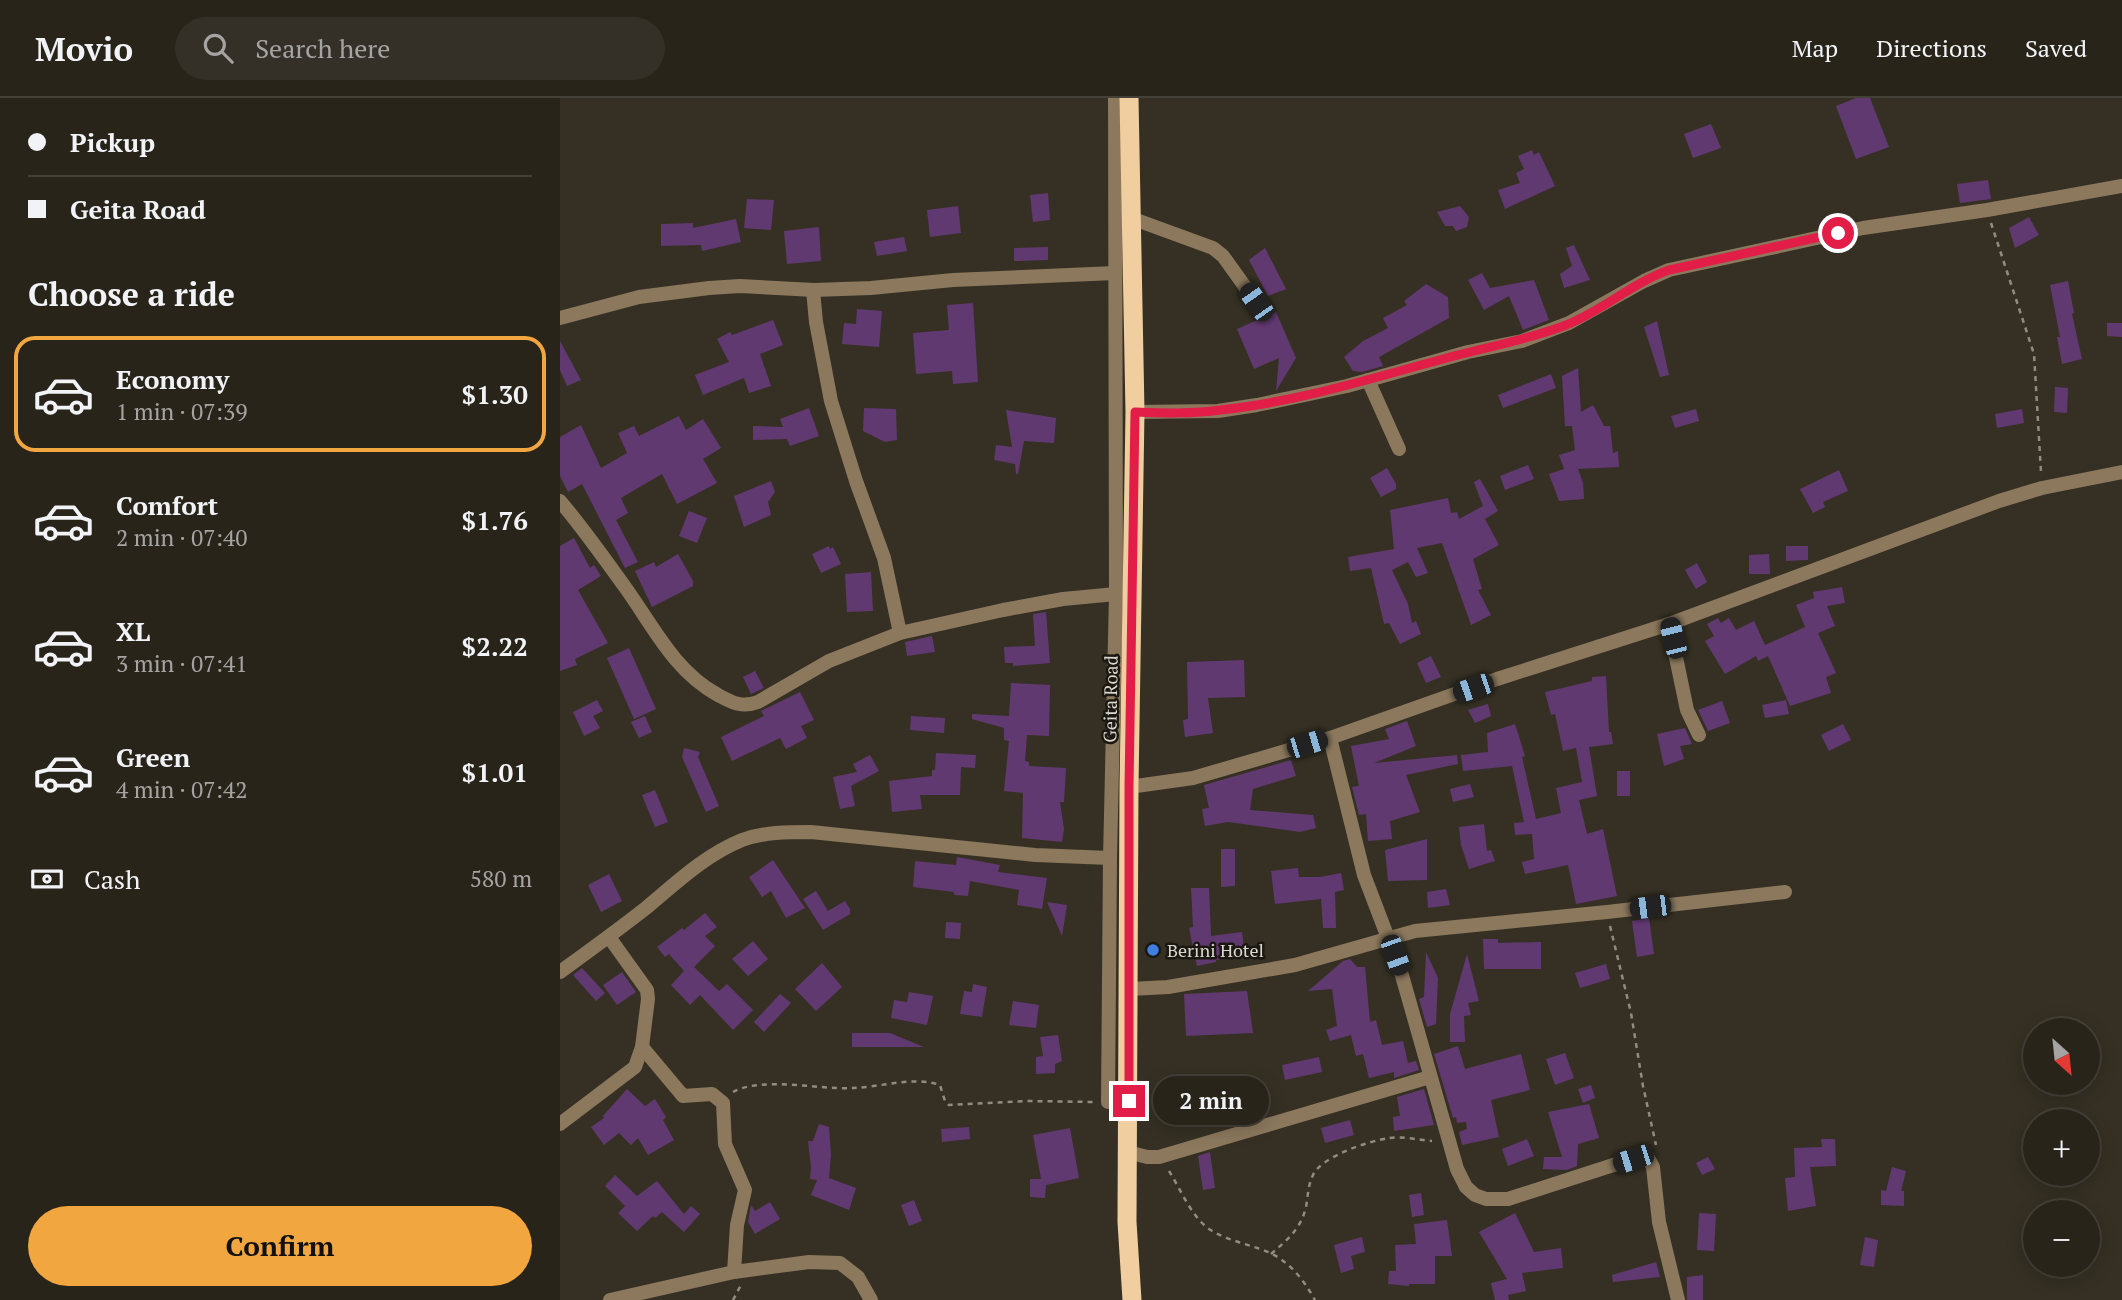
<!DOCTYPE html>
<html lang="en">
<head>
<meta charset="utf-8">
<style>
	body { margin:0; font-family:"PT Serif",serif; background:#343027; color:#f1f3f6; height:100vh; display:flex; flex-direction:column; font-size:26px; white-space:nowrap }
	* { box-sizing:border-box; margin:0 }
	p { font-size:23px; color:#a5a4a2 }
	.icon { flex:none; width:38px; height:38px; fill:none; stroke:currentColor; stroke-width:2; stroke-linecap:round; stroke-linejoin:round }
	.map { position:relative; flex:1; overflow:hidden }
	.sheet { display:flex; flex-direction:column; background:#28241a; width:560px }
	.sheet>* { flex:none }
	.top-card { display:grid; align-content:center; height:154px; padding:0 28px; background:#28241a }
	.needle { width:46px; rotate:153deg }
	.controls { position:absolute; left:1463px; top:920px; display:grid; gap:14px }
	.controls a { display:grid; place-items:center; width:77px; height:77px; border-radius:50%; background:#28241a; box-shadow:0 4px 18px #0003,0 0 0 2px #444139; font-size:35px }
	.end { position:absolute; width:32px; height:32px; margin:-16px; border:9px solid #e11d48; background:#fff; box-shadow:0 0 0 4px #fff }
	.from { border-radius:50% }
	.bubble { position:absolute; height:49px; border-radius:24px; background:#28241a; box-shadow:0 4px 18px #0003,0 0 0 2px #444139; font-size:23px; font-weight:800; line-height:49px; text-align:center }
	.car { position:absolute; width:21px; height:42px; margin:-21px -10px; border-radius:9px; box-shadow:0 0 5px 2px #0007; background:linear-gradient(#222 24%,#8ab4d8 0 40%,#222 0 76%,#8ab4d8 0 86%,#222 0) }
	.top-card b { display:flex; align-items:center; gap:24px; height:66px; font-size:26px }
	.top-card b+b { border-top:2px solid #444139 }
	.top-card i { width:18px; height:18px; background:#f1f3f6 }
	ul { padding:0; list-style:none }
	li { display:flex; align-items:center; gap:21px; height:116px; margin:0 14px 10px; padding:0 14px; border:4px solid transparent; border-radius:21px }
	li div { flex:1 }
	li b { display:block; font-size:26px }
	li em { font-style:normal; font-weight:800 }
	li.on { border-color:#f1a63f }
	li>.icon { width:63px; height:63px; stroke-width:1.5 }
	h2 { padding:0 28px; font-size:32px; line-height:84px }
	.pay { display:flex; align-items:center; gap:18px; height:77px; padding:0 28px; font-size:26px }
	.pay p { margin-inline-start:auto }
	.action { display:flex; gap:14px; margin-top:auto; padding:14px 28px }
	.action a { flex:1; height:80px; border-radius:42px; background:#f1a63f; color:#111; font-size:28px; font-weight:800; line-height:80px; text-align:center }
	header { display:flex; align-items:center; gap:42px; box-sizing:border-box; height:98px; padding:0 35px; background:#28241a; border-bottom:2px solid #444139 }
	header strong { font-size:33px }
	nav { display:flex; gap:38px; margin-inline-start:auto; font-size:24px }
	.search { width:490px; height:63px; background:#343027; display:flex; align-items:center; gap:18px; box-sizing:border-box; padding:0 24px; border-radius:38px; color:#a5a4a2; font-size:26px }
	main { display:flex; flex:1; min-height:0 }
	.map>svg:first-child { display:block }
	.building { fill:#613971 }
	.lines { fill:none; stroke-linecap:round; stroke-linejoin:round }
	.path { stroke:#908c81; stroke-width:2.5; stroke-dasharray:5 5; stroke-linecap:butt }
	.minor { stroke:#8b785d; stroke-width:14 }
	.trunk { stroke:#f0ce9f; stroke-width:19 }
	.route { stroke:#e11d48; stroke-width:9 }
	.shop-dot { fill:#3f7fe0; stroke:#1b1812; stroke-width:2.5 }
	.labels { text-anchor:middle; dominant-baseline:central; stroke-width:5; stroke-linejoin:round; paint-order:stroke }
	.street-label { font-size:18px; fill:#dbd8cf; stroke:#1b1812 }
	.poi-label { font-size:18px; fill:#dbd8cf; stroke:#1b1812; text-anchor:start }
</style>
</head>
<body>
<header>
<strong>Movio</strong>
<div class="search"><svg class="icon" aria-label="search" viewBox="0 0 24 24"><circle cx="10" cy="10" r="6"/><path d="M15 15l6 6"/></svg>Search here</div>
<nav><a>Map</a><a>Directions</a><a>Saved</a></nav>
</header>
<main>
<section class="sheet">
<div class="top-card">
<b><i class="from"></i>Pickup</b>
<b><i></i>Geita Road</b>
</div>
<h2>Choose a ride</h2>
<ul>
<li class="on"><svg class="icon" aria-label="car" viewBox="0 0 24 24"><path d="M5 17H2v-5l4-1 3-4h7l3 4 3 1v5h-3M9 17h6M6 11h13"/><circle cx="7" cy="17" r="2"/><circle cx="17" cy="17" r="2"/></svg><div><b>Economy</b><p>1 min · 07:39</p></div><em>$1.30</em></li>
<li><svg class="icon" aria-label="car" viewBox="0 0 24 24"><path d="M5 17H2v-5l4-1 3-4h7l3 4 3 1v5h-3M9 17h6M6 11h13"/><circle cx="7" cy="17" r="2"/><circle cx="17" cy="17" r="2"/></svg><div><b>Comfort</b><p>2 min · 07:40</p></div><em>$1.76</em></li>
<li><svg class="icon" aria-label="car" viewBox="0 0 24 24"><path d="M5 17H2v-5l4-1 3-4h7l3 4 3 1v5h-3M9 17h6M6 11h13"/><circle cx="7" cy="17" r="2"/><circle cx="17" cy="17" r="2"/></svg><div><b>XL</b><p>3 min · 07:41</p></div><em>$2.22</em></li>
<li><svg class="icon" aria-label="car" viewBox="0 0 24 24"><path d="M5 17H2v-5l4-1 3-4h7l3 4 3 1v5h-3M9 17h6M6 11h13"/><circle cx="7" cy="17" r="2"/><circle cx="17" cy="17" r="2"/></svg><div><b>Green</b><p>4 min · 07:42</p></div><em>$1.01</em></li>
</ul>
<div class="pay"><svg class="icon" aria-label="cash" viewBox="0 0 24 24"><path d="M3 7h18v10H3z"/><circle cx="12" cy="12" r="2"/></svg>Cash<p>580 m</p></div>
<div class="action"><a>Confirm</a></div>
</section>
<div class="map">
<svg width="1562" height="1202" viewBox="0 0 1562 1202">
	<rect width="100%" height="100%" fill="#353023"/>
	<!-- building -->
	<g class="building">
		<path d="M1296,0h14l19,49 -33,12 -20,-53z"/>
		<path d="M1151,26l10,24 -28,10 -9,-24z"/>
		<path d="M972,52l2,5 5,-3 16,34 -50,23 -7,-19 22,-7 -4,-10 8,-4 -6,-13z"/>
		<path d="M1428,82l3,19 -31,4 -3,-19z"/>
		<path d="M488,95l2,27 -17,2 -3,-27z"/>
		<path d="M187,101l27,1 -3,30 -27,-2z"/>
		<path d="M398,108l3,27 -31,4 -3,-27z"/>
		<path d="M900,108l9,11 -2,10 -11,4 -3,-5h-8l-8,-14z"/>
		<path d="M1469,119l10,18 -24,13 -6,-20z"/>
		<path d="M176,121l5,23 -39,9 -1,-6 -40,1v-22l32,-1v5z"/>
		<path d="M259,129l2,34 -34,3 -3,-33z"/>
		<path d="M344,139l3,14 -30,5 -3,-14z"/>
		<path d="M1014,147l16,35 -26,8 -4,-14 12,-8 -6,-18z"/>
		<path d="M488,149v13l-34,1v-13z"/>
		<path d="M705,150l21,41 -18,7 -19,-36z"/>
		<path d="M922,175l8,15 44,-8 15,40 -26,10 -14,-34 -25,14 -16,-30z"/>
		<path d="M1508,183l6,32 -2,1 10,45 -20,5 -5,-27h3l-10,-52z"/>
		<path d="M866,186l22,13 1,21 -70,39 4,9 -21,6 -9,-1 -9,-14 19,-16 25,-13 -5,-10 24,-13 -3,-4z"/>
		<path d="M413,205l5,79 -25,2 -1,-13 -36,3 -3,-41 36,-3 -2,-25z"/>
		<path d="M297,211l25,2 -3,36 -37,-3 2,-21 12,1z"/>
		<path d="M716,214l20,46 -20,33 3,-33 -25,11 -17,-40z"/>
		<path d="M213,222l10,25 -23,9 11,32 -22,7 -5,-15 -41,17 -8,-20 34,-13 -12,-23 13,-7 2,3z"/>
		<path d="M1097,223l12,54 -9,2 -16,-50z"/>
		<path d="M1547,225h15v14l-15,-1z"/>
		<path d="M0,243l21,39 -14,6 -7,-16z"/>
		<path d="M1018,270l3,44 12,-7 11,21h6l3,27 5,-2 1,16 -41,2 5,14 1,16 -25,2 -10,-27 15,-5 -5,-14 16,-5 -3,-24h-7l-3,-50z"/>
		<path d="M991,276l5,14 -53,20 -5,-13z"/>
		<path d="M1495,289l13,1 -1,25 -13,-1z"/>
		<path d="M249,310l10,28 -29,10 -3,-7 -34,1v-14l30,1 -3,-8z"/>
		<path d="M304,310l32,1 1,31 -12,2 -22,-11z"/>
		<path d="M1136,311l3,12 -24,7 -4,-12z"/>
		<path d="M1462,311l2,14 -27,5 -2,-14z"/>
		<path d="M446,312l50,8 -2,25 -30,-2 -6,33h-2l-1,-10 -21,-4 2,-15 16,2z"/>
		<path d="M119,318l7,14 17,-11 18,29 -18,11 14,24 -40,21 -15,-30 -41,24 7,15 -12,7 22,42 -13,6 -43,-84 -14,8 -8,-16v-39l21,-12 20,43 26,-15 -9,-20 16,-7 5,10z"/>
		<path d="M968,367l6,14 -29,11 -5,-14z"/>
		<path d="M827,370l9,16v5l-15,8 -11,-19z"/>
		<path d="M1279,372l9,21 -25,11 2,5 -12,6 -13,-24z"/>
		<path d="M920,381l18,32 -13,8 14,26 -26,14 9,30 -4,1 13,25 -20,10 -29,-82 -25,5 11,25 -12,4 -8,-15 -16,8 16,34 4,19 4,-2 5,13 -21,10 -11,-21 -5,1 -13,-56 -21,3 -2,-14 46,-8 -4,-39 58,-12 3,15 6,-1 2,7 24,-13 -9,-24z"/>
		<path d="M211,383l4,11 -7,10 3,13 -27,12 -10,-31z"/>
		<path d="M129,413l18,7 -10,25 -18,-7z"/>
		<path d="M14,440l16,30 4,-3 7,11 -23,14 30,53 -33,16 2,6 -17,6v-125z"/>
		<path d="M269,448l1,3 3,-2 8,17 -20,9 -9,-19z"/>
		<path d="M1226,448h22v14l-22,1z"/>
		<path d="M118,456l15,27v5l-41,21 -17,-36 19,-9 2,5z"/>
		<path d="M1209,456l1,20h-21v-19z"/>
		<path d="M1137,465l10,19 -11,7 -11,-19z"/>
		<path d="M311,474l2,39 -26,1 -2,-38z"/>
		<path d="M1282,489l3,16 -18,3 8,20 -17,7 18,40 -10,4 5,16 -41,13 -22,-50 -10,5 -2,-5 -31,18 -20,-33 9,-5 -7,-12 11,-6 3,5 8,-5 7,12 18,-9 11,24 40,-18 -9,-22 18,-7 -1,-6z"/>
		<path d="M486,514l4,51 -37,3v-3h-8l-1,-16 31,-1 -2,-32z"/>
		<path d="M372,538l3,16 -28,4 -2,-14z"/>
		<path d="M69,550l27,61 -22,10 -27,-61z"/>
		<path d="M871,558l10,21 -15,6 -9,-20z"/>
		<path d="M684,562l1,37 -37,1 5,35 -28,4 -2,-17 5,-1 -1,-57z"/>
		<path d="M195,573l9,17 -13,6 -8,-17z"/>
		<path d="M1046,578l3,56h2l2,12 -24,3 8,49 -18,4 8,34 16,-5 14,67 -41,8 -8,-39 -43,9 -3,-12 12,-3 -2,-25 -17,1 -1,-12 10,-1 -12,-56 -49,5 -2,-16 27,-3 -1,-19 28,-9 10,32 -3,1 14,62 25,-6 -5,-25 26,-6 -6,-34 -13,3 -8,-37 -4,1 -6,-23 47,-11v-4z"/>
		<path d="M451,585l39,2 -1,51 -22,-1 -2,26 4,1v4l37,2 -2,34h-4l4,27 -2,13 -40,-4 1,-45 -19,-2 5,-50 -5,-1v-12l-32,-9v-5l37,2z"/>
		<path d="M240,594l14,28 -13,6 6,12 -21,11 -6,-11 -48,23 -11,-24 43,-21 -3,-5z"/>
		<path d="M37,602l6,11 -10,5 7,12 -16,8 -11,-24z"/>
		<path d="M1226,602l3,14 -24,4 -3,-13z"/>
		<path d="M1162,603l8,22 -22,8 -10,-21z"/>
		<path d="M928,606l3,12 -16,7 -7,-13z"/>
		<path d="M85,618l7,16 -13,6 -8,-16z"/>
		<path d="M351,618l34,2 -1,15 -34,-3z"/>
		<path d="M847,623l9,25 -42,17 83,-8 1,9 -52,11 14,37 -30,9 2,18 -24,2 -2,-27 -7,1 -7,-28 7,-1 -8,-40 38,-7 -4,-10z"/>
		<path d="M1283,626l8,16 -22,11 -8,-16z"/>
		<path d="M1125,630l7,16 -12,2 4,13 -20,7 -7,-32z"/>
		<path d="M124,650l16,4 -2,5 21,49 -13,6 -24,-55z"/>
		<path d="M376,655l40,2 -1,13 -14,-1 -1,28h-40l2,14 -30,3 -3,-31 43,-5v-6h3z"/>
		<path d="M310,657l9,16 -28,15 4,20 -15,3 -7,-32 24,-5 -4,-8z"/>
		<path d="M731,662l5,16 -43,13 -3,21 63,5 3,13 -16,4 -72,-10 -23,4 -3,-17 7,-1 -5,-23z"/>
		<rect x="1057" y="673" width="13" height="25"/>
		<path d="M910,686l4,13 -21,5 -3,-13z"/>
		<path d="M95,692l13,32 -13,5 -13,-32z"/>
		<path d="M924,726l3,27 4,-1 4,11 -26,8 -8,-24 -2,-18z"/>
		<path d="M867,741v41l-39,1 -3,-31z"/>
		<path d="M661,751h14v37l-14,1z"/>
		<path d="M397,759l43,8 -2,7 49,6 -5,31 -25,-4 2,-15 -49,-9 -2,15 -14,-1v-3l-41,-5 2,-26 41,4z"/>
		<path d="M213,762l32,48 -19,10 -15,-27 -9,6 -13,-20z"/>
		<path d="M738,770l1,9h21l21,-4 3,17 -9,2 1,36h-13l-2,-29 -46,5 -4,-33z"/>
		<path d="M49,776l13,27 -21,11 -13,-27z"/>
		<path d="M631,790h18l2,48 31,-4 3,25 -29,3v2l-19,4 -8,-38 4,-1z"/>
		<path d="M886,791l4,16 -22,3 -1,-16z"/>
		<path d="M256,793l12,20 17,-10 5,8v5l-27,16 -20,-31z"/>
		<path d="M487,804l20,3 -5,31z"/>
		<path d="M145,815l12,14 -12,9 10,10 -21,21 25,24 8,-7 26,26 -20,20 -33,-35 -10,10 -19,-20 13,-14 -15,-17 -4,3 -8,-10 25,-19 2,2z"/>
		<path d="M1089,820l5,36 -17,3 -5,-36z"/>
		<path d="M386,824l15,1 -1,16 -15,-1z"/>
		<path d="M923,841h15v4l43,-1v27h-57z"/>
		<path d="M193,843l15,18 -20,17 -16,-17z"/>
		<path d="M866,854l12,26 -2,46 -9,3 -8,-28 5,-2z"/>
		<path d="M907,856l12,47 -11,2 3,12 -7,1 1,26h-15v-28z"/>
		<path d="M790,861l7,8h8l5,55 6,-2 6,25 21,-4 5,22 8,-2 3,9 -25,8v-6l-25,6 -6,-24 -7,2 -5,-21 -21,6 -4,-11 11,-4 -5,-37 -24,2 35,-30z"/>
		<path d="M262,865l20,24 -26,24 -21,-22z"/>
		<path d="M1046,866l4,15 -30,9 -5,-15z"/>
		<path d="M22,870l23,25 -9,8 -23,-26z"/>
		<path d="M62,874l14,20 -19,13 -14,-20z"/>
		<path d="M413,886l14,3 -5,30 -22,-3 4,-23 8,1z"/>
		<path d="M687,893l6,42 -67,3 -2,-42z"/>
		<path d="M349,894l24,4 -6,29 -36,-7 3,-18 13,2z"/>
		<path d="M220,896l11,9 -27,29 -10,-10z"/>
		<path d="M453,903l26,4 -3,23 -27,-3z"/>
		<path d="M292,935h38l34,14h-72z"/>
		<path d="M498,937l4,26 -7,3v9l-19,1v-17l7,-1 -3,-19z"/>
		<path d="M898,948l7,23 56,-15 9,36 -39,10 8,37 -37,8 -3,-13 8,-3 -1,-7 -9,1 -1,-6 -3,1 -19,-64z"/>
		<path d="M1005,955l9,25 -19,7 -9,-26z"/>
		<path d="M759,959l3,15 -37,8 -3,-15z"/>
		<path d="M644,985l21,1v5l17,-1 2,28 -21,1v7l-20,-1z"/>
		<path d="M1031,987l4,13 -12,5 -5,-14z"/>
		<path d="M67,991l18,17 10,-7 11,18 -3,3 11,20 -26,15 -10,-17 -7,7 -12,-12 -15,12 -13,-18 13,-9 -1,-2z"/>
		<path d="M864,991l10,36 -40,6 -1,-14 7,-1 -3,-19z"/>
		<path d="M1029,1006l10,34 -21,6 -1,22 -10,4 -24,-1 1,-12h18l-14,-45z"/>
		<path d="M790,1022l4,15 -29,8 -4,-15z"/>
		<path d="M259,1026l10,3 2,28 -2,23 27,10 -7,22 -38,-15 6,-15 -7,-1 1,-12 -3,-26h5z"/>
		<path d="M409,1029l1,12 -28,3 -1,-13z"/>
		<path d="M510,1030l9,50 -33,7 -1,13 -15,-1v-18h11l-8,-44z"/>
		<path d="M967,1041l7,17 -26,10 -6,-17z"/>
		<path d="M1261,1041h14l1,27 -26,1 6,39 -28,5 -3,-33 10,-1 -1,-29 28,-1z"/>
		<path d="M650,1054l5,36 -12,2 -5,-34z"/>
		<path d="M1148,1059l7,12 -13,6 -6,-12z"/>
		<path d="M1332,1069l14,4 -5,20h3v15l-23,-1v-15l5,1z"/>
		<path d="M55,1077l22,21 20,-15 27,33 7,-8 9,8 -16,18 -22,-20 -7,6 -2,-2 -16,15 -19,-18 7,-7 -20,-20z"/>
		<path d="M861,1095l3,22 -12,2 -3,-22z"/>
		<path d="M354,1102l8,21 -13,5 -8,-21z"/>
		<path d="M210,1104l10,17 -25,15 -7,-12 3,-17 4,6z"/>
		<path d="M955,1115l19,39 27,-4 2,20 -41,5 4,18 -18,4 1,5h-14l-4,-17 16,-4 -28,-47z"/>
		<path d="M1139,1115l17,1 -2,37 -17,-1z"/>
		<path d="M887,1122l5,36h-17v28h-26v2l-21,-2 1,-13h7l-1,-26 21,-1 -2,-20z"/>
		<path d="M802,1139l3,15 -14,4 3,13 -13,4 -7,-28z"/>
		<path d="M1305,1139l13,3 -4,27 -14,-2z"/>
		<path d="M1096,1164l4,15 -47,5 -1,-7z"/>
		<path d="M1143,1177v25h-16v-23z"/>
	</g>
	<g class="lines">
		<!-- path -->
		<g class="path">
			<path d="M1431,125l43,131 7,118"/>
			<path d="M1050,828l21,87 12,73 13,59"/>
			<path d="M173,994c29,-16 86,-2 120,-4 28,-1 61,-12 87,-3l5,16 4,4 79,-4 67,1"/>
			<path d="M609,1073c12,19 22,45 40,58 15,10 34,14 51,20 26,8 42,28 55,51"/>
			<path d="M711,1156c16,-14 30,-25 35,-47 2,-11 2,-22 7,-32 9,-19 56,-34 76,-37 13,-2 30,2 43,3"/>
			<path d="M173,1202l8,-15"/>
		</g>
		<!-- minor -->
		<g class="minor">
			<path d="M571,120l82,30 10,8 33,46"/>
			<path d="M253,192l3,32 15,79 25,80 28,77 16,75"/>
			<path d="M0,220l79,-21 70,-9 31,-2 74,4 57,-2 82,-8 162,-7"/>
			<path d="M808,282l31,69"/>
			<path d="M575,314l83,-1 39,-6 90,-19 121,-34 54,-11 47,-18 75,-42 25,-11 194,-42 124,-18 135,-24"/>
			<path d="M0,403c23,27 44,57 65,86 28,39 49,84 93,108 15,8 24,13 40,7l71,-41 71,-28 103,-23 60,-11 53,-5"/>
			<path d="M1109,526l18,86 12,25"/>
			<path d="M770,640l34,137 37,97 56,197 9,18 9,8 11,4h22l130,-42 9,-1 6,11 6,55 19,78"/>
			<path d="M569,689l64,-9 137,-40 167,-59 172,-55 330,-123 43,-13 80,-16"/>
			<path d="M0,874c29,-21 58,-42 86,-64 30,-25 59,-53 96,-68 22,-8 45,-8 69,-8l224,23 75,3"/>
			<path d="M570,891l38,-2 127,-22 120,-34 192,-19 178,-20"/>
			<path d="M82,949l41,49 29,-2 11,9 2,41 20,46 -8,35 -3,47"/>
			<path d="M548,1004l2,-244 6,-264 -1,-496"/>
			<path d="M0,1026l75,-57 7,-20 6,-48 -1,-9 -38,-53"/>
			<path d="M568,1054l19,5h12l271,-80"/>
			<path d="M50,1202l124,-28 75,-10 31,1 18,14 13,23"/>
		</g>
		<!-- trunk -->
		<path class="trunk" d="M569,0l6,314 -6,375 -2,435 5,78"/>
	</g>
	<g class="lines">
		<!-- route -->
		<path class="route" d="M569,1003v-314l6,-375c28,1 57,2 85,-2 76,-8 149,-31 223,-51 42,-12 82,-18 123,-34 36,-14 66,-42 103,-55l169,-37"/>
	</g>
	<!-- markers -->
	<circle class="shop-dot" cx="593" cy="852" r="7"/>
	<g class="labels">
		<!-- street labels -->
		<g class="street-label">
			<text transform="translate(550 601) rotate(-89)">Geita Road</text>
		</g>
		<!-- poi labels -->
		<g class="poi-label">
			<text x="607" y="852">Berini Hotel</text>
		</g>
	</g>
</svg>
<div class="controls">
<a><svg class="needle" viewBox="-14 -14 28 28"><path d="M0-13l5 13h-10z" fill="#e53935"/><path d="M0 13l5-13h-10z" fill="#a5a4a2"/></svg></a>
<a>+</a>
<a>−</a>
</div>
<i class="end from" style="left:1278px;top:135px"></i>
<i class="end" style="left:569px;top:1003px"></i>
<div class="bubble" style="left:593px;top:978px;width:116px">2 min</div>
<i class="car" style="left:696px;top:204px;rotate:325deg"></i>
<i class="car" style="left:1113px;top:540px;rotate:346deg"></i>
<i class="car" style="left:913px;top:590px;rotate:251deg"></i>
<i class="car" style="left:747px;top:646px;rotate:73deg"></i>
<i class="car" style="left:1090px;top:809px;rotate:263deg"></i>
<i class="car" style="left:835px;top:857px;rotate:160deg"></i>
<i class="car" style="left:1073px;top:1061px;rotate:252deg"></i>
</div>
</main>
</body>
</html>
